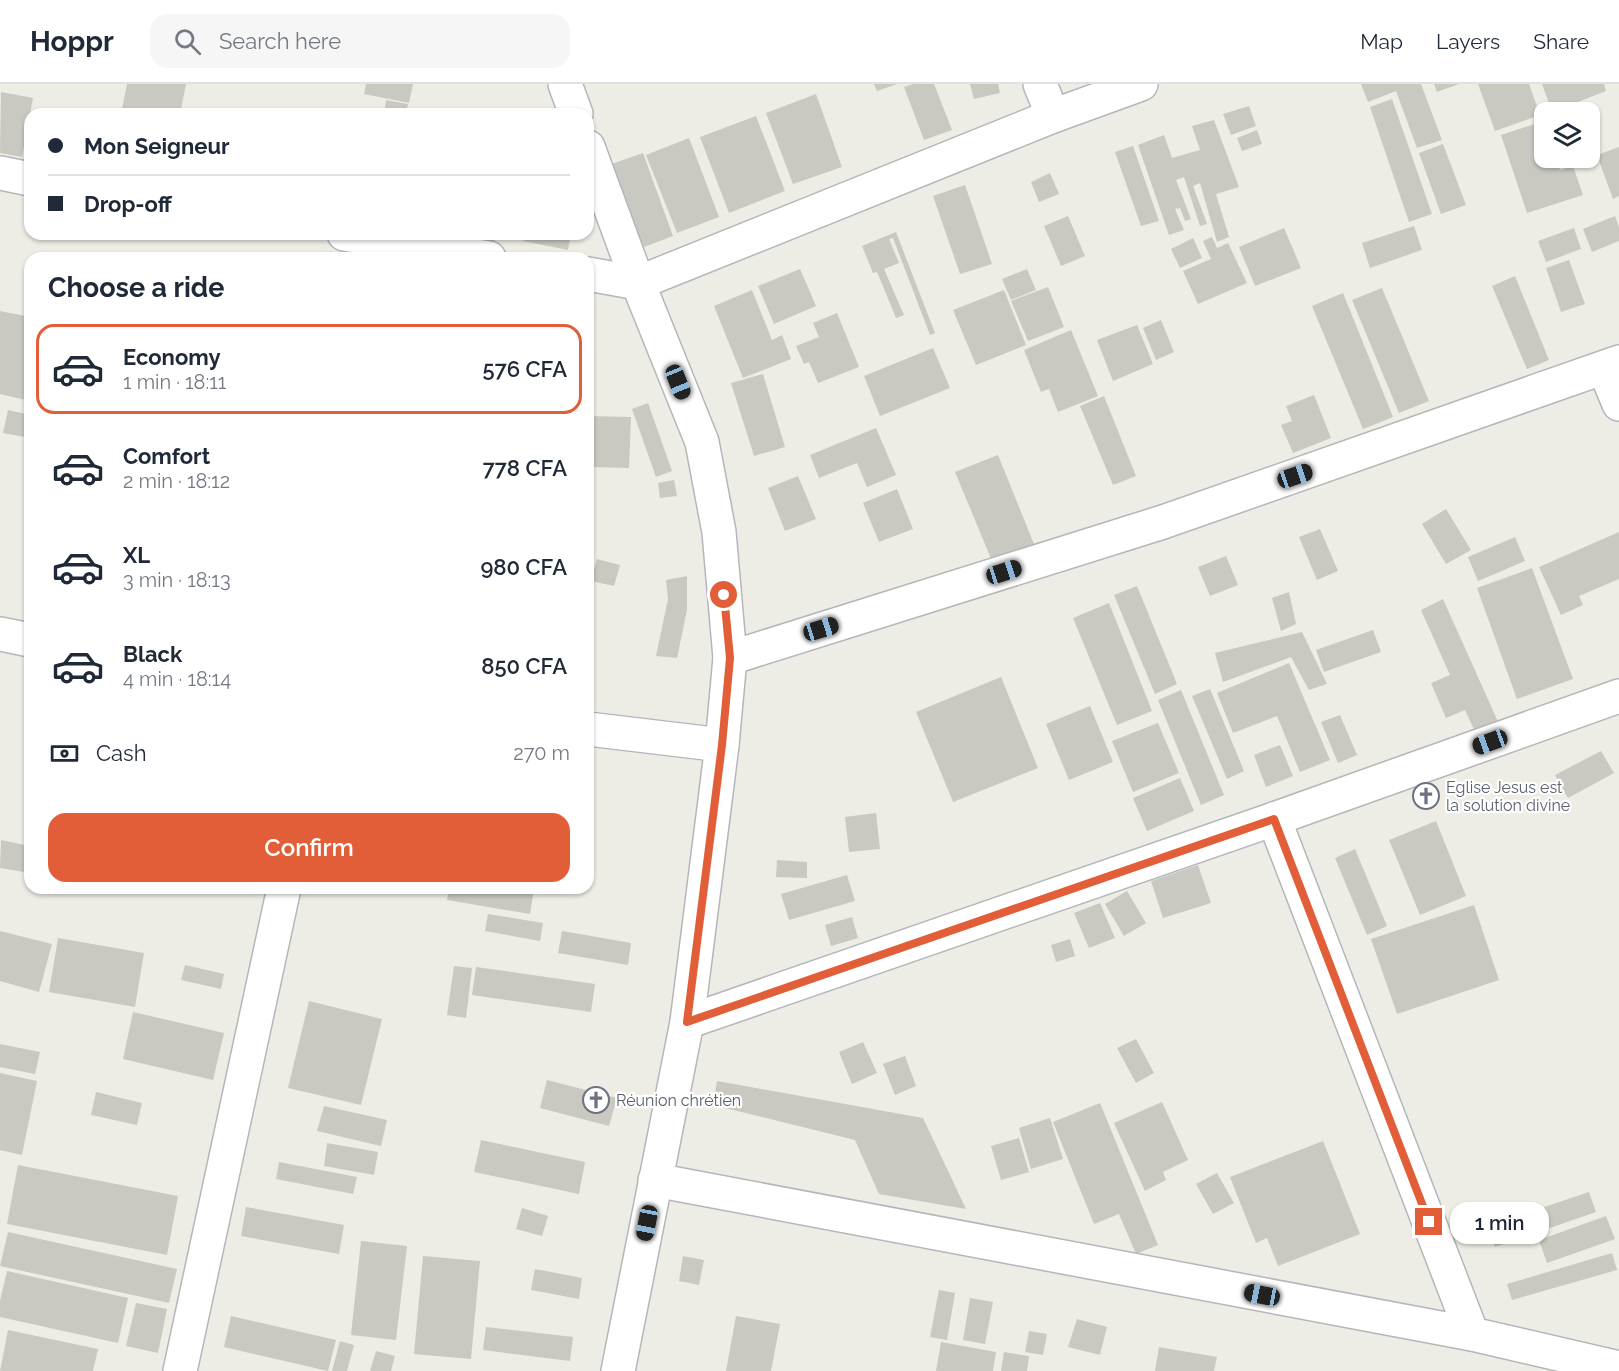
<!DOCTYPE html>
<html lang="en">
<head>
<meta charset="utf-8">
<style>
	body { margin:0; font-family:Raleway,sans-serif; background:#f6f6f7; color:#1f2937; height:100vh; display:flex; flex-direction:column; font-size:22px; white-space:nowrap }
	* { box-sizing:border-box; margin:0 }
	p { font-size:20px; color:#747a83 }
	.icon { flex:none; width:33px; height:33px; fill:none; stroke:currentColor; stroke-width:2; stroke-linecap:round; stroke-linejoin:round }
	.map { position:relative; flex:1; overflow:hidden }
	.details { position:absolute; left:24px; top:168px; width:570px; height:642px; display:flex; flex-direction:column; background:#fff; border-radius:18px; box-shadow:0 2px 4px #0004 }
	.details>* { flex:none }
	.guide { position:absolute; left:24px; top:24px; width:570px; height:132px; border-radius:18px; box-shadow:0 2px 4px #0004; display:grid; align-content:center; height:132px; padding:0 24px; background:#fff }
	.buttons { position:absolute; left:1534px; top:18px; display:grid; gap:12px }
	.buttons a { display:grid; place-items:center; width:66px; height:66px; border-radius:12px; background:#fff; box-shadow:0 2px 4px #0004; font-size:30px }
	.end { position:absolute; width:27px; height:27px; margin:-14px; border:8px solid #e15e38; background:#fff; box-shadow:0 0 0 3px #fff }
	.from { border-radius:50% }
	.bubble { position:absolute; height:42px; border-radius:18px; background:#fff; box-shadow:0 2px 4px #0004; font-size:20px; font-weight:600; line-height:42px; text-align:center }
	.car { position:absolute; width:18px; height:36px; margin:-18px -9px; border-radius:8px; box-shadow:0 0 4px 2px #0007; background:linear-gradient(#222 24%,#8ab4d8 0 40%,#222 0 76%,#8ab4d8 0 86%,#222 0) }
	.guide b { display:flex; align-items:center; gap:21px; height:57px; font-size:22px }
	.guide b+b { border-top:2px solid #e0e1e3 }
	.guide i { width:15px; height:15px; background:#1f2937 }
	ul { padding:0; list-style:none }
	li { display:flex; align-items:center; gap:18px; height:90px; margin:0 12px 9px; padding:0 12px; border:3px solid transparent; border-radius:18px }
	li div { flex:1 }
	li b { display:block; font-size:22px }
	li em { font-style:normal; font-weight:600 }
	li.selected { border-color:#e15e38 }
	li>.icon { width:54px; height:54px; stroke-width:1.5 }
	h2 { padding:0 24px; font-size:27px; line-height:72px }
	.pay { display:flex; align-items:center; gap:15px; height:66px; padding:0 24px; font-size:22px }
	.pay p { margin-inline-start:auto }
	.cta { display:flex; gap:12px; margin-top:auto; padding:12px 24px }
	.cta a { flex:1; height:69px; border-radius:18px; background:#e15e38; color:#fff; font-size:24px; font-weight:600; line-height:69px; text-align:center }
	header { display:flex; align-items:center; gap:36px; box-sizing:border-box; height:84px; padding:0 30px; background:#fff; border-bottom:2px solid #e0e1e3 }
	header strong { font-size:28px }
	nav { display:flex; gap:33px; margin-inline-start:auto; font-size:21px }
	.search { width:420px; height:54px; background:#f6f6f7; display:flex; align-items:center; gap:15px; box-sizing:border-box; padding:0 21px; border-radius:18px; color:#747a83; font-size:22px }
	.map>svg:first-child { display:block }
	.building { fill:#c9c8c1 }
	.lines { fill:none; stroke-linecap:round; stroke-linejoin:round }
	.street-casing { stroke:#b5b6bb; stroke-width:36 }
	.street { stroke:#fff; stroke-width:33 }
	.route { stroke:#e15e38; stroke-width:8 }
	.labels { text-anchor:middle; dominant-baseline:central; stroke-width:4.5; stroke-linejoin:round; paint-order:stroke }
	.worship-label { font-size:16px; fill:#5b616d; stroke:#fff; text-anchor:start }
</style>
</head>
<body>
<header>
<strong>Hoppr</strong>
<div class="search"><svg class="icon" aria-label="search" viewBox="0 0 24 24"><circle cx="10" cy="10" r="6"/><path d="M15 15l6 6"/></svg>Search here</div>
<nav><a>Map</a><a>Layers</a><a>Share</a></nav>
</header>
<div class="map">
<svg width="1619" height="1287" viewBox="0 0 1619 1287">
	<rect width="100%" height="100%" fill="#eeede5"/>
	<!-- building -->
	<g class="building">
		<path d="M127,0h59l-6,30h-59z"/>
		<path d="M366,0h47l-4,19 -45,-9z"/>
		<path d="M874,0h23l-20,7z"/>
		<path d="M913,0h21l18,46 -28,10 -20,-53z"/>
		<path d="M970,0h28l2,9 -26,6z"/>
		<path d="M1361,0h60l21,56 -25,8 -21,-57 -28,11z"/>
		<path d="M1434,0h25l-22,8z"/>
		<path d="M1478,0h51l11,31 -45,16z"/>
		<path d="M1542,0h62l2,7 -54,21z"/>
		<path d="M1,8l32,6 -11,59 -22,-4z"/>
		<path d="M816,10l26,73 -49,17 -27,-71z"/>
		<path d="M1392,15l40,115 -23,8 -39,-115z"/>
		<path d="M386,16l22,4 -2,10h-22z"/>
		<path d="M1249,22l7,20 -25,9 -8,-21z"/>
		<path d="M756,32l29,75 -56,22 -29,-76z"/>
		<path d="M1214,36l25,67 -23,7 13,43 -12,5 -17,-59 -7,3 14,38 -7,2 -16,-49 -8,3 15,39 -6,2 -5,-13 -5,1 9,21 -15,5 -31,-90 26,-10 8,23 28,-8 -8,-24z"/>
		<path d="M1544,37l1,37h11l4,12 13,-4 10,29 -56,18 -26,-78z"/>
		<path d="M1257,46l5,14 -20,7 -5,-13z"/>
		<path d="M689,54l30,79 -42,16 -31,-78z"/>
		<path d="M1443,60l23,61 -25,9 -22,-61z"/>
		<path d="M1133,62l26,75 -18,5 -26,-74z"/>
		<path d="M1619,63v49l-6,3 -16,-44z"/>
		<path d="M643,69l30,83 -37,14 -30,-84z"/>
		<path d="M1050,89l9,21 -20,8 -8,-20z"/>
		<path d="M965,101l27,79 -32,10 -27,-78z"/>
		<path d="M1068,132l17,40 -24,10 -17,-40z"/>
		<path d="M1615,132l4,11v14l-27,11 -9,-23z"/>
		<path d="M1414,142l8,24 -52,18 -8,-25z"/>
		<path d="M1284,144l17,40 -46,18 -16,-39z"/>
		<path d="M1574,144l7,21 -35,13 -8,-21z"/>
		<path d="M896,148l39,101 -5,2 -37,-97 -4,1 10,24 -15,6 20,46 -8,3 -19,-46 -4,1 -11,-27z"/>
		<path d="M463,150h33l-3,19 -32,-6z"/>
		<path d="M524,150h47l-3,16 -45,-9z"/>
		<path d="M1212,153l5,11 11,-5 19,40 -49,21 -15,-33 28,-12 -8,-18z"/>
		<path d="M1193,154l9,20 -22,10 -9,-19z"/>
		<path d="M1569,176l16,44 -24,8 -15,-44z"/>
		<path d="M800,185l16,37 -42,18 -16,-38z"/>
		<path d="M1027,185l9,21 -25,10 -9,-21z"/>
		<path d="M1515,192l34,84 -22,9 -35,-83z"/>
		<path d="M1048,203l16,40 -36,14 -17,-40z"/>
		<path d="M1382,204l47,113 -30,12 -47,-113z"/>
		<path d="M752,206l20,50 10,-5 9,24 -48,19 -29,-72z"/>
		<path d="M1004,206l22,55 -50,20 -23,-55z"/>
		<path d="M1343,209l50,124 -30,12 -51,-123z"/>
		<path d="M0,227l30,6v84l-30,-7z"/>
		<path d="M837,229l22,54 -41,16 -9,-21 -5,2 -8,-18 23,-9 -6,-14z"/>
		<path d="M1161,236l13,32 -18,8 -13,-32z"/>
		<path d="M1137,241l16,39 -40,17 -16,-41z"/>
		<path d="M1071,246l27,66 -40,16 -9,-23 -8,3 -17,-42z"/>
		<path d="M933,264l17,40 -70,28 -16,-40z"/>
		<path d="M763,290l22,73 -31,9 -23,-73z"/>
		<path d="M1314,311l17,43 -38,15 -12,-28 11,-4 -6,-15z"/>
		<path d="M1104,312l32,80 -23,9 -33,-79z"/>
		<path d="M648,319l24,68 -16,6 -24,-68z"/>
		<path d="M8,326l22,5v23l-27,-5z"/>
		<path d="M588,332l43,1 -2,51 -41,-1z"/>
		<path d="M876,344l20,47 -29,12 -10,-24 -38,15 -9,-23z"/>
		<path d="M998,371l38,94 -42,17 -39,-94z"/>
		<path d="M798,392l18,43 -31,12 -17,-43z"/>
		<path d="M674,396l3,16 -17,2 -2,-15z"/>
		<path d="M897,405l16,40 -34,13 -16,-39z"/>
		<path d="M1446,425l25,41 -25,14 -24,-40z"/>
		<path d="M1320,445l18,42 -21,9 -18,-43z"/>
		<path d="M1619,448v47l-40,17 4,9 -22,10 -22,-48z"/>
		<path d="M1515,453l10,24 -47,20 -10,-24z"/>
		<path d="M1226,472l12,29 -28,11 -12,-29z"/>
		<path d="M597,475l23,6 -6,21 -23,-5z"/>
		<path d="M1532,484l41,111 -56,20 -40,-111z"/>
		<path d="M687,492v34l-10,48 -21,-2 12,-57 -2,-19z"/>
		<path d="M1137,502l40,98 -22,10 -41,-99z"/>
		<path d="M1289,508l7,32 -15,7 -9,-33z"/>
		<path d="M1443,515l56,125 -23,10 -11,-24 -19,8 -15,-35 19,-8 -29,-65z"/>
		<path d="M1109,519l43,108 -35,14 -44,-107z"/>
		<path d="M1373,546l8,22 -57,20 -8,-22z"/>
		<path d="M1302,548l25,52 -18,6 -18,-33 -68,25 -8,-29z"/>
		<path d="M1289,579l41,97 -30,12 -23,-56 -44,17 -16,-40z"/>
		<path d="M588,582l6,1 -5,21h-1z"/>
		<path d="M1001,593l37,91 -85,34 -37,-90z"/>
		<path d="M1210,605l34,82 -17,8 -35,-83z"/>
		<path d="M1181,606l43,105 -23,10 -43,-105z"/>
		<path d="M1090,622l23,56 -44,18 -23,-56z"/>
		<path d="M1340,631l17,40 -19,8 -17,-41z"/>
		<path d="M1158,639l21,50 -46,19 -21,-51z"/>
		<path d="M1280,661l13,31 -27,11 -12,-32z"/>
		<path d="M1601,667l13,22 -46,25 -13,-23z"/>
		<path d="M1180,694l14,33 -47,20 -14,-33z"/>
		<path d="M876,729l4,36 -31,3 -4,-35z"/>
		<path d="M1436,737l30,75 -46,19 -31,-75z"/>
		<path d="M1,756l29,6v27l-30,-5z"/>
		<path d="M1355,765l32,77 -20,9 -32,-77z"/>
		<path d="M777,776l30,2v16l-31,-1z"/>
		<path d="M1198,781l13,38 -48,15 -12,-37z"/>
		<path d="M847,791l8,26 -66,19 -8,-26z"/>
		<path d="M449,804h81l4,1 -4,25 -83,-14z"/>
		<path d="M1127,807l19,32 -22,13 -19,-32z"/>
		<path d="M1100,819l15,35 -26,10 -15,-35z"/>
		<path d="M1474,821l25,75 -102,34 -26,-75z"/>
		<path d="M488,830l55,9 -3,18 -55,-10z"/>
		<path d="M852,833l6,21 -27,8 -6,-21z"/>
		<path d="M0,847l52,13 -13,48 -39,-11z"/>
		<path d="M562,847l69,12 -3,22 -70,-12z"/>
		<path d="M58,854l86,15 -9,54 -86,-15z"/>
		<path d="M1070,855l5,17 -19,6 -5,-17z"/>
		<path d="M185,881l39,9 -3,15 -40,-9z"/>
		<path d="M454,882l18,2 -6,50 -19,-3z"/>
		<path d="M476,883l119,17 -4,28 -119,-17z"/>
		<path d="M309,917l73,18 -21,86 -73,-17z"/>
		<path d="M133,928l91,21 -11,47 -90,-21z"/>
		<path d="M1136,955l18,34 -18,10 -19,-35z"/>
		<path d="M863,958l14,31 -25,11 -13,-32z"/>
		<path d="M0,960l40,8 -5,22 -35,-7z"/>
		<path d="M905,972l11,30 -21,9 -12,-31z"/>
		<path d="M0,989l37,8 -15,74 -22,-5z"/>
		<path d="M547,996l70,18 -8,28 -69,-18z"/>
		<path d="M717,997l206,37 43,91 -87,-15 -24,-54 -142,-35z"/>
		<path d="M96,1008l46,11 -5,22 -46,-10z"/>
		<path d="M1162,1018l26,58 -25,12 3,8 -21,11 -31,-68z"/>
		<path d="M1100,1019l58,142 -22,9 -17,-40 -25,10 -41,-102z"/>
		<path d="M324,1022l63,14 -6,26 -64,-15z"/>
		<path d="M1050,1034l13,41 -32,10 -12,-41z"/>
		<path d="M1019,1054l10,34 -28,8 -10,-34z"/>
		<path d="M481,1056l104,22 -6,32 -105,-22z"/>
		<path d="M1323,1057l37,93 -82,32 -11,-28 -11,5 -26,-66z"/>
		<path d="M327,1059l51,9 -4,23 -50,-9z"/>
		<path d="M279,1078l78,15 -4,17 -77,-15z"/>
		<path d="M18,1081l160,31 -11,59 -160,-31z"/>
		<path d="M1217,1089l17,30 -21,11 -17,-30z"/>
		<path d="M1589,1108l7,20 -101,35 -8,-21z"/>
		<path d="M246,1123l98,18 -5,29 -98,-18z"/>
		<path d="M522,1124l26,8 -6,20 -26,-7z"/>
		<path d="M1606,1132l9,23 -68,24 -8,-23z"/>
		<path d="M8,1148l169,37 -8,34 -169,-37z"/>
		<path d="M361,1157l46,5 -11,94 -45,-5z"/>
		<path d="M1612,1169l5,17 -105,30 -5,-16z"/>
		<path d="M423,1172l57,5 -9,98 -57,-5z"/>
		<path d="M683,1172l21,4 -5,25 -20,-4z"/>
		<path d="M535,1185l47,9 -3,21 -48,-9z"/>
		<path d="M7,1187l121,27 -10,45 -118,-26v-16z"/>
		<path d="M939,1206l16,3 -8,47 -17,-3z"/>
		<path d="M970,1214l23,4 -8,42 -22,-4z"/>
		<path d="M136,1219l31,6 -9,44 -32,-7z"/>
		<path d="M231,1232l105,24 -8,31 -104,-24z"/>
		<path d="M736,1232l44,8 -9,47h-45z"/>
		<path d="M1077,1235l30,8 -7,28 -32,-8z"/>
		<path d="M486,1243l87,10 -3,24 -87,-11z"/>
		<path d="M8,1246l90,19 -5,22h-93z"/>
		<path d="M1029,1247l18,3 -4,21 -18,-3z"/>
		<path d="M340,1257l14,4 -7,26h-15z"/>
		<path d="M941,1258l55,10 -3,19h-57z"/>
		<path d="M1159,1263l58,10 -3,14h-59z"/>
		<path d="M376,1267l19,5 -4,15h-21z"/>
		<path d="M1004,1268l25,4 -2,15h-26z"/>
	</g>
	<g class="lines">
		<defs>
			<g id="street">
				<path d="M565,0l11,30"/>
				<path d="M1040,0l13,32"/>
				<path d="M588,63l50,136 64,159 17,90 11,126 -8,87 -35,277 -69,349"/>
				<path d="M0,89l30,6"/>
				<path d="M344,150l145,24"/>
				<path d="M588,190l50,9 415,-167 88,-32"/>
				<path d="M1604,284l15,36"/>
				<path d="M0,550l30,6"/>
				<path d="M730,574l433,-136 456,-160"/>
				<path d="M588,645l134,16"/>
				<path d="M1274,735l198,515"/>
				<path d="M687,938l587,-203 345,-123"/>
				<path d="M655,1096l817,154 147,34"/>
				<path d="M180,1287l104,-483"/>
			</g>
		</defs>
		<!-- street casing -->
		<use href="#street" class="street-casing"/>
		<!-- street -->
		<use href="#street" class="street"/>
	</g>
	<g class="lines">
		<!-- route -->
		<path class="route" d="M724,511l6,63 -8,87 -35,277 587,-203 155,403"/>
	</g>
	<!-- icons -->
	<defs>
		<symbol id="church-ring" viewBox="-11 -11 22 22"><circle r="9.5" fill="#fff" stroke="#6b7280" stroke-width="1.5"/><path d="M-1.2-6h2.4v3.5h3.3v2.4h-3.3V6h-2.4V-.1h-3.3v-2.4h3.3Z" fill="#6b7280"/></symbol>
	</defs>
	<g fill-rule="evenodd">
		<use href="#church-ring" x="1411" y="697" width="30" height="30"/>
		<use href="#church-ring" x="581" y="1001" width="30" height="30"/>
	</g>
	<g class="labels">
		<!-- worship labels -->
		<g class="worship-label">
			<text x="1446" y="703">Eglise Jesus est<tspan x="1446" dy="18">la solution divine</tspan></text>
			<text x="616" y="1016">Réunion chrétien</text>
		</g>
	</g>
</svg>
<div class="buttons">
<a><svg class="icon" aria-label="layers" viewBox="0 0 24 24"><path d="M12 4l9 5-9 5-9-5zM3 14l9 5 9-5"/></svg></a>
</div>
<i class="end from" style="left:724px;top:511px"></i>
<i class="end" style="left:1429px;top:1138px"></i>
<div class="bubble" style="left:1450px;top:1118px;width:99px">1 min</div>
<i class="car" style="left:678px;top:298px;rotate:158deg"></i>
<i class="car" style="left:1295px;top:392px;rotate:71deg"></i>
<i class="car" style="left:1004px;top:488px;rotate:72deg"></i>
<i class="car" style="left:821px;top:545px;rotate:73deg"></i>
<i class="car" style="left:1490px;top:658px;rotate:250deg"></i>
<i class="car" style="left:647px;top:1139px;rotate:191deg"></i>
<i class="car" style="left:1262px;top:1211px;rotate:281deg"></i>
<div class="guide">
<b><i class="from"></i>Mon Seigneur</b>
<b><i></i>Drop-off</b>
</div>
<section class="details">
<h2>Choose a ride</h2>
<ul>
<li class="selected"><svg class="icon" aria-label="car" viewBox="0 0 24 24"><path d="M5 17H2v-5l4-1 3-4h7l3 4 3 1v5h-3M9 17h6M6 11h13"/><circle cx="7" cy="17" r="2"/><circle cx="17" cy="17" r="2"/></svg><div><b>Economy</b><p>1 min · 18:11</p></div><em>576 CFA</em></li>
<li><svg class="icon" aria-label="car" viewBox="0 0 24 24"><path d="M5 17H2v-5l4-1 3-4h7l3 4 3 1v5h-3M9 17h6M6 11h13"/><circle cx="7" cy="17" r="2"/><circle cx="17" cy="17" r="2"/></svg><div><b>Comfort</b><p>2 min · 18:12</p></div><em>778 CFA</em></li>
<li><svg class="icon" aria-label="car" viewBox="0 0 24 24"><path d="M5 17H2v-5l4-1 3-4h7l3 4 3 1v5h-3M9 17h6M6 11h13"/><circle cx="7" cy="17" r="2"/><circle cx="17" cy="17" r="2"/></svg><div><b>XL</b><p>3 min · 18:13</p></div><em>980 CFA</em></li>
<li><svg class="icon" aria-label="car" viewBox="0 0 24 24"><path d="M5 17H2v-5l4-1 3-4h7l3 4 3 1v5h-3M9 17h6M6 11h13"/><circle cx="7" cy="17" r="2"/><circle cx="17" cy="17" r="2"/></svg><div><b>Black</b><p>4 min · 18:14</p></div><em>850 CFA</em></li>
</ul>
<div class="pay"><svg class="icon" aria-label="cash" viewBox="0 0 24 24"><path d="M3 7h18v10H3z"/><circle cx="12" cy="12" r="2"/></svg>Cash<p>270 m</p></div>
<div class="cta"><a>Confirm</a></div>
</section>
</div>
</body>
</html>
